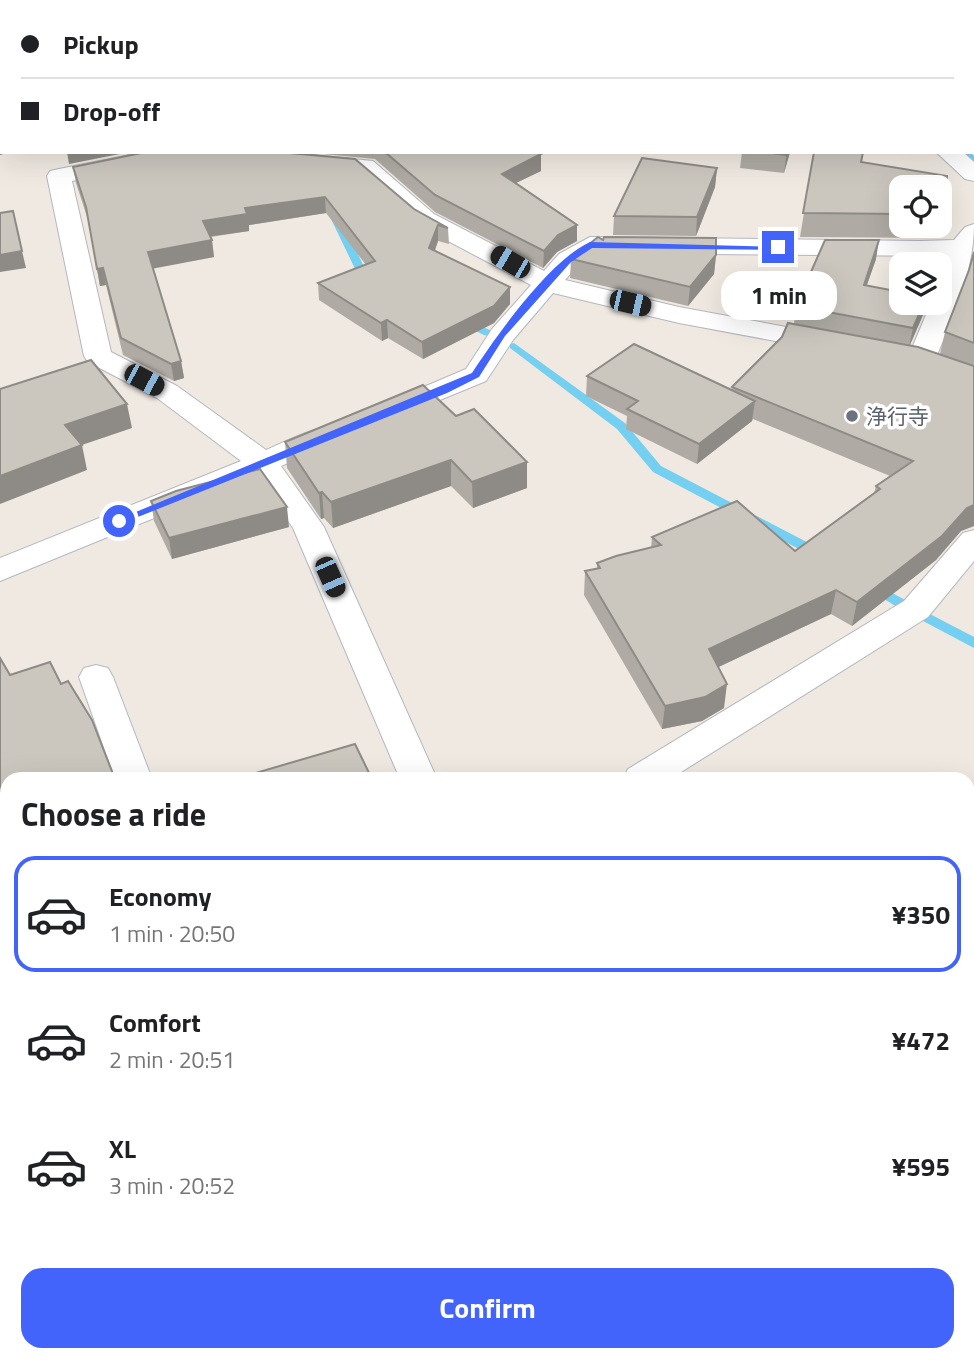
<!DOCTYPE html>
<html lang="en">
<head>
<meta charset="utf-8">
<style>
	body { margin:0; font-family:"Titillium Web","Noto Sans JP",sans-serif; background:#f6f6f6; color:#202124; height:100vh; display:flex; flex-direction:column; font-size:26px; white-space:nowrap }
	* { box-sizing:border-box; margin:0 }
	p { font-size:23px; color:#757577 }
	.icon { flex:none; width:38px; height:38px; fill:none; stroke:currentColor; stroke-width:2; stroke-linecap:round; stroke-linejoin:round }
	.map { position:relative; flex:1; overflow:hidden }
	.side { position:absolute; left:0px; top:772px; width:975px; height:590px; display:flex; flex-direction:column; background:#fff; border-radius:21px 21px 0 0; box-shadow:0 7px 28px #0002 }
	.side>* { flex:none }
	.hud { position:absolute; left:0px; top:0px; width:975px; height:154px; box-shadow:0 7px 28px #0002; display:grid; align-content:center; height:154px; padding:0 21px; background:#fff }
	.controls { position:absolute; left:889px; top:175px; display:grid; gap:14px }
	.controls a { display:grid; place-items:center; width:63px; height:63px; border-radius:14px; background:#fff; box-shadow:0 7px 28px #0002; font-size:35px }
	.end { position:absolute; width:32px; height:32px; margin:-16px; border:9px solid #4264fb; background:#fff; box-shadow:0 0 0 4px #fff }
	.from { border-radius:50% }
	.bubble { position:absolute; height:49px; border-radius:21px; background:#fff; box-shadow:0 7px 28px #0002; font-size:23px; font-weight:700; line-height:49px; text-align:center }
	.car { position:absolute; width:21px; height:42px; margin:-21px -10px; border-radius:9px; box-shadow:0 0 5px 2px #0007; background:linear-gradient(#222 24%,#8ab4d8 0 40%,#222 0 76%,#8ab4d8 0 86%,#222 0) }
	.hud b { display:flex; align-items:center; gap:24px; height:66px; font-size:26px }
	.hud b+b { border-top:2px solid #e0e0e0 }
	.hud i { width:18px; height:18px; background:#202124 }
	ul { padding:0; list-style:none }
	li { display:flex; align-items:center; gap:21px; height:116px; margin:0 14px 10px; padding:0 7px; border:4px solid transparent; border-radius:21px }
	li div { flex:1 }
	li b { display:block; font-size:26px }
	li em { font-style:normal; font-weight:700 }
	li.selected { border-color:#4264fb }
	li>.icon { width:63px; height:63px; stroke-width:1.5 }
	h2 { padding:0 21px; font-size:32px; line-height:84px }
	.action { display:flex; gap:14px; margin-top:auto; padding:14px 21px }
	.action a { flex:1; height:80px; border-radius:21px; background:#4264fb; color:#fff; font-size:28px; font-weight:700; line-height:80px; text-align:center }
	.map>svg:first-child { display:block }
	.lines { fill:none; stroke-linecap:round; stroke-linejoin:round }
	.stream { fill:#75cff0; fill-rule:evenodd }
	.minor-casing { stroke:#b4b7c1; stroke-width:2 }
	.minor { fill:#fff; fill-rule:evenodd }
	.wall { fill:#afaba4; fill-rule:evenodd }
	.shaded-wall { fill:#8e8b86 }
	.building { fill:#cbc7bf; stroke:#8e8b86; stroke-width:2 }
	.route { fill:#4264fb }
	.worship-dot { fill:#6b7280; stroke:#fff; stroke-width:2.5 }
	.labels { text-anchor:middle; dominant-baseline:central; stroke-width:7; stroke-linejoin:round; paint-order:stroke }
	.worship-label { font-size:21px; fill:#5b616d; stroke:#fff; text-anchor:start }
</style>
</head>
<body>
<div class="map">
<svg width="974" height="1361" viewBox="0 0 974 1361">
	<rect width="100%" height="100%" fill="#efe9e1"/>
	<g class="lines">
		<!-- stream -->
		<g class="stream">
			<path d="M974,44v6l-1,1v-6z"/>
			<path d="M959,152h11l4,4v8z"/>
			<path d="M336,216l5,3 27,56 7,4 -1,2h-8l-7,-4 -28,-58z"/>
			<path d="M465,319l27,12 2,2 -6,3 -4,-1 -23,-11v-4z"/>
			<path d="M514,343l111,80 36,43 163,85 1,3 -1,3h-10l-161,-85 -36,-43 -107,-81v-4z"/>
			<path d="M876,584l31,17 2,3 -2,3h-10l-26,-16 -2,-3z"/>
			<path d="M928,613l46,24v11l-51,-27 -2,-3z"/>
		</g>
		<defs>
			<g id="minor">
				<path d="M136,0h20l1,2h-21z"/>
				<path d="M178,0h21l-22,2z"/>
				<path d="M974,10v14h-1v-14z"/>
				<path d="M145,152h51l-4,5 -8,2 -112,22 39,171 66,34 89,64c22,-9 51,-27 75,-21l4,6 -4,6 -60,25 43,61 113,252h-37l-107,-251 -36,-52 -257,105v-23l241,-97 -84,-63 -69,-36 -4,-6 -37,-180 3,-5 9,-2z"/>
				<path d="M280,152l93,9 61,53 110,57 15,-17 31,-17 330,4 34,-1 11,-13 9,-3c0,48 -21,92 -39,136l-4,6 -10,3 -10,-3 -4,-6 24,-57h9v-27l6,-20 -350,-3 -19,13 -12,14 114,27 150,28 10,2 4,6 -4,6 -10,2 -150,-28 -126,-30 -40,47 -27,41 -97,40 -10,-3 -5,-6 5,-6 87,-37 26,-40 39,-44 -115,-61 -59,-51 -65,-6z"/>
				<path d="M936,152h27l11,10v19l-9,-2z"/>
				<path d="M974,530v31l-46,56 -258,162h-47l5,-10 276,-168 59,-68z"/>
				<path d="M96,665l12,3 5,9 39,102h-37l-36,-102 5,-9z"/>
				<path d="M974,1314v46l-23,-6h17v-39z"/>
				<path d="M673,1354h49l3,7h-50z"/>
				<path d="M828,1354h78l-2,7h-79z"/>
			</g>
		</defs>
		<!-- minor casing -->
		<use href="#minor" class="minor-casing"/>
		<!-- minor -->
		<use href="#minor" class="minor"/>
	</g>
	<!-- wall -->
	<g class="wall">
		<path d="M303,152h234l4,19 -25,12 61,42v16l-20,11 -14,16 -108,-56 -60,-53z"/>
		<path d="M742,152h48l-6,21 -44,-5z"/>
		<path d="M814,152h49l-1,10 85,14 -2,38 -5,24 -140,-1zM901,187h39v39h-39z"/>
		<path d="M290,153l124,56 34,19 1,16 -11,-3 -3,10 75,36v17l-16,19 -71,36 -35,-21 -6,3 -63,-41 -1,-17 48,-18 -40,-52 -77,12v6l-38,6 3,20 -61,11 28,93 3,17 -10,3 -51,-26 -17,-70 -6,1 -11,-63 -13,-40 -3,-16z"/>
		<path d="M717,168l-2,19 -19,49 -83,-1 1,-19z"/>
		<path d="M603,240l113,15 -2,19 -26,32 -118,-28 1,-19z"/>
		<path d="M974,252v274l-13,5 -25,29 -84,66 -21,-12 -113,53 6,41 -22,13 -40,8 -78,-134 1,-24 12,-2v-6l54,-15 1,-11 143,14 79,-58 2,-7 14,-10 -137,-57 -1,2 -55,43 -71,-35 1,-13 -41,-20 1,-20 144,14 1,-3 62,-63 2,-18 80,-47 -9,26 34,18h24l-2,12 -13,30 30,9 5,-22 24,-62z"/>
		<path d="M423,385l104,103 -54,20 -22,-22 -118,42 -9,-10 -3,1 -34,-51 -2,-26z"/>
		<path d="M151,501l138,26 -117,32 -18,-38z"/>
		<path d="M401,1354h155l3,7h-156z"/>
	</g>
	<!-- shaded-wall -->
	<g class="shaded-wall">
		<path d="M0,138h2v14h9l-11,3z"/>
		<path d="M67,152h63l-61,12z"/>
		<path d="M787,152h3l-6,21z"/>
		<path d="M541,154v17l-40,19 1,-16z"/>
		<path d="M717,168l-2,19 -19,49 1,-19z"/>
		<path d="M325,197l1,16 -77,12v6l-44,6 -2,-16 42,-13z"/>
		<path d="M438,225v16l-9,24v-17z"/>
		<path d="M577,225v16l-20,11 -14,16 1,-17 14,-16z"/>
		<path d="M212,240l2,17 -63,12 -3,-17z"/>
		<path d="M879,240l-3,19 -16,45 4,-19z"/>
		<path d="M22,251l4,17 -26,4v-17z"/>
		<path d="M716,255l-2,19 -26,32 2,-19z"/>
		<path d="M103,268l3,17 -6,1 -3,-17z"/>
		<path d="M510,287v17l-16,19 -71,36 -1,-17z"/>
		<path d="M924,303h1l-2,12 -14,32 4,-19z"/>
		<path d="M387,320l1,18 -6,3 -1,-18z"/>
		<path d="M181,361l3,17 -10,3 -3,-17z"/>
		<path d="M755,401l-3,20 -55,43 2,-20z"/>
		<path d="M127,404l5,24 -62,21 -5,-24z"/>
		<path d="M82,445l5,25 -87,34v-28z"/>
		<path d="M451,460v26l-118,42 -2,-26z"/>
		<path d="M527,462v26l-54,20 -1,-26z"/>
		<path d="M322,492l2,26 -3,1 -2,-26z"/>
		<path d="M974,505v21l-13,5 -25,29 -84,66 5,-24 110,-94z"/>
		<path d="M287,507l2,20 -117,32 -3,-21z"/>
		<path d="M836,590l-5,24 -125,59 3,-24z"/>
		<path d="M727,684l-3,24 -22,13 -40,8 3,-23z"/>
		<path d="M7,806v26l-7,2v-26z"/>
		<path d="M7,1035v26l-7,2v-26z"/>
	</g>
	<!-- building -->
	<g class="building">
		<path d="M0,0h64l2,2h-64v136h-2v-52l1,-1 -1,-9v-47l2,-1z"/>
		<path d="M238,0h22l2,2h-34z"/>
		<path d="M146,152h144v1l65,6 59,50 34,19 -10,-3 -9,23 81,39 -16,19 -72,36 -35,-22 -6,3 -63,-40 57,-22 -50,-64 -80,11 2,6 -44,7 9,19 -64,12 33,109 -10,3 -50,-26 -18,-70 -6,1 -11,-62 -13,-40z"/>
		<path d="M385,152h152l4,2 -39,20 75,51 -19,10 -14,16 -109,-56z"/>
		<path d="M765,152h22v3z"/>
		<path d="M814,152h49l-2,10 86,14 -2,38h-5v-27h-39v27l-98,-1z"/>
		<path d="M642,158l75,10 -20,49 -83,-1z"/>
		<path d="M13,211l9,40 -22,4v-42z"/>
		<path d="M598,237l5,3 1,-3 112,1v17l-26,32 -119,-28z"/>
		<path d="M825,240h54l-15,45 37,7v11h23l-11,25 -117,-22z"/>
		<path d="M974,252v91l-29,-11 24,-62z"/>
		<path d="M788,323l130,24 56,19v139l-7,3 -25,28 -85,66 -21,-12 -127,59 18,35 -22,13 -40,9 -80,-135 15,-3 -3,-5 19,-7 45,-11 -9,-8 85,-36 58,50 85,-62 -4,-3 37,-25 -181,-74 50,-50z"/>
		<path d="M634,344l121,57 -56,43 -72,-35 11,-8 -51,-25z"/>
		<path d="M91,360l36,44 -62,21 17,20 -82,31v-87z"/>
		<path d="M423,385l33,31 18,-7 53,53 -55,20 -21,-22 -120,42 -9,-10 -3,1 -34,-51z"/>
		<path d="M260,469l27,38 -118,31 -18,-37 25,-10z"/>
		<path d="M0,658l10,17 40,-13 11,22 7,-3 24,39 23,59h-108v27l-7,2z"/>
		<path d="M355,744l17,35h-137z"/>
		<path d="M7,968v67l-7,2v-67z"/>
		<path d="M407,1354h149l3,7h-150z"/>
	</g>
	<!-- route -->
	<path class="route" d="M590,242l193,5 -5,3 -186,-2 -21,14 -66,74 -26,41 -32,16 -324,130 -9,-2 358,-148c24,-37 78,-113 118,-131z"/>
	<!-- markers -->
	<circle class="worship-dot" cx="852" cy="416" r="7"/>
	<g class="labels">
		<!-- worship labels -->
		<g class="worship-label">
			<text x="866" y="416">浄行寺</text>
		</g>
	</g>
</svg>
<div class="controls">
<a><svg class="icon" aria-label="locate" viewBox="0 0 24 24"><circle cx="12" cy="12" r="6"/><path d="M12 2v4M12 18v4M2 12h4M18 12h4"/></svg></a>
<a><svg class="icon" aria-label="layers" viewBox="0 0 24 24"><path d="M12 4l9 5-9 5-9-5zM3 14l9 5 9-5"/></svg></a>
</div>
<i class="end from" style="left:119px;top:521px"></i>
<i class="end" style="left:778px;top:247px"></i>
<div class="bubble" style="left:721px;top:271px;width:116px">1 min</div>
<i class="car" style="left:510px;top:262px;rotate:300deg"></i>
<i class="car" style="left:630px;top:303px;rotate:103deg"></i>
<i class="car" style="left:144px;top:380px;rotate:118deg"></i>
<i class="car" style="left:330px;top:577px;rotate:156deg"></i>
<div class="hud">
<b><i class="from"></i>Pickup</b>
<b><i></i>Drop-off</b>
</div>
<section class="side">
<h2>Choose a ride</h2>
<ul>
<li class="selected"><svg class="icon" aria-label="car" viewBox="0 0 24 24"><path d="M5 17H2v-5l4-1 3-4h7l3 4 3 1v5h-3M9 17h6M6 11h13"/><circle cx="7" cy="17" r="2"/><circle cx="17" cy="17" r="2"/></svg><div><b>Economy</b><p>1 min · 20:50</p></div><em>¥350</em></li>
<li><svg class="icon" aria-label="car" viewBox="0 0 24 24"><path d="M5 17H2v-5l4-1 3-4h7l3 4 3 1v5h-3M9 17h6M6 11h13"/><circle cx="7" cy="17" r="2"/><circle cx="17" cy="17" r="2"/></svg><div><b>Comfort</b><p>2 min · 20:51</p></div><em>¥472</em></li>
<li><svg class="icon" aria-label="car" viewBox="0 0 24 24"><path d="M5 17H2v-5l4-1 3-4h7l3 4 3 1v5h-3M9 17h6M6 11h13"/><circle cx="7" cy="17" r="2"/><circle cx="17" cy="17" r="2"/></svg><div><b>XL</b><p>3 min · 20:52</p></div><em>¥595</em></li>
</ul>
<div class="action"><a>Confirm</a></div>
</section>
</div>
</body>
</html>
